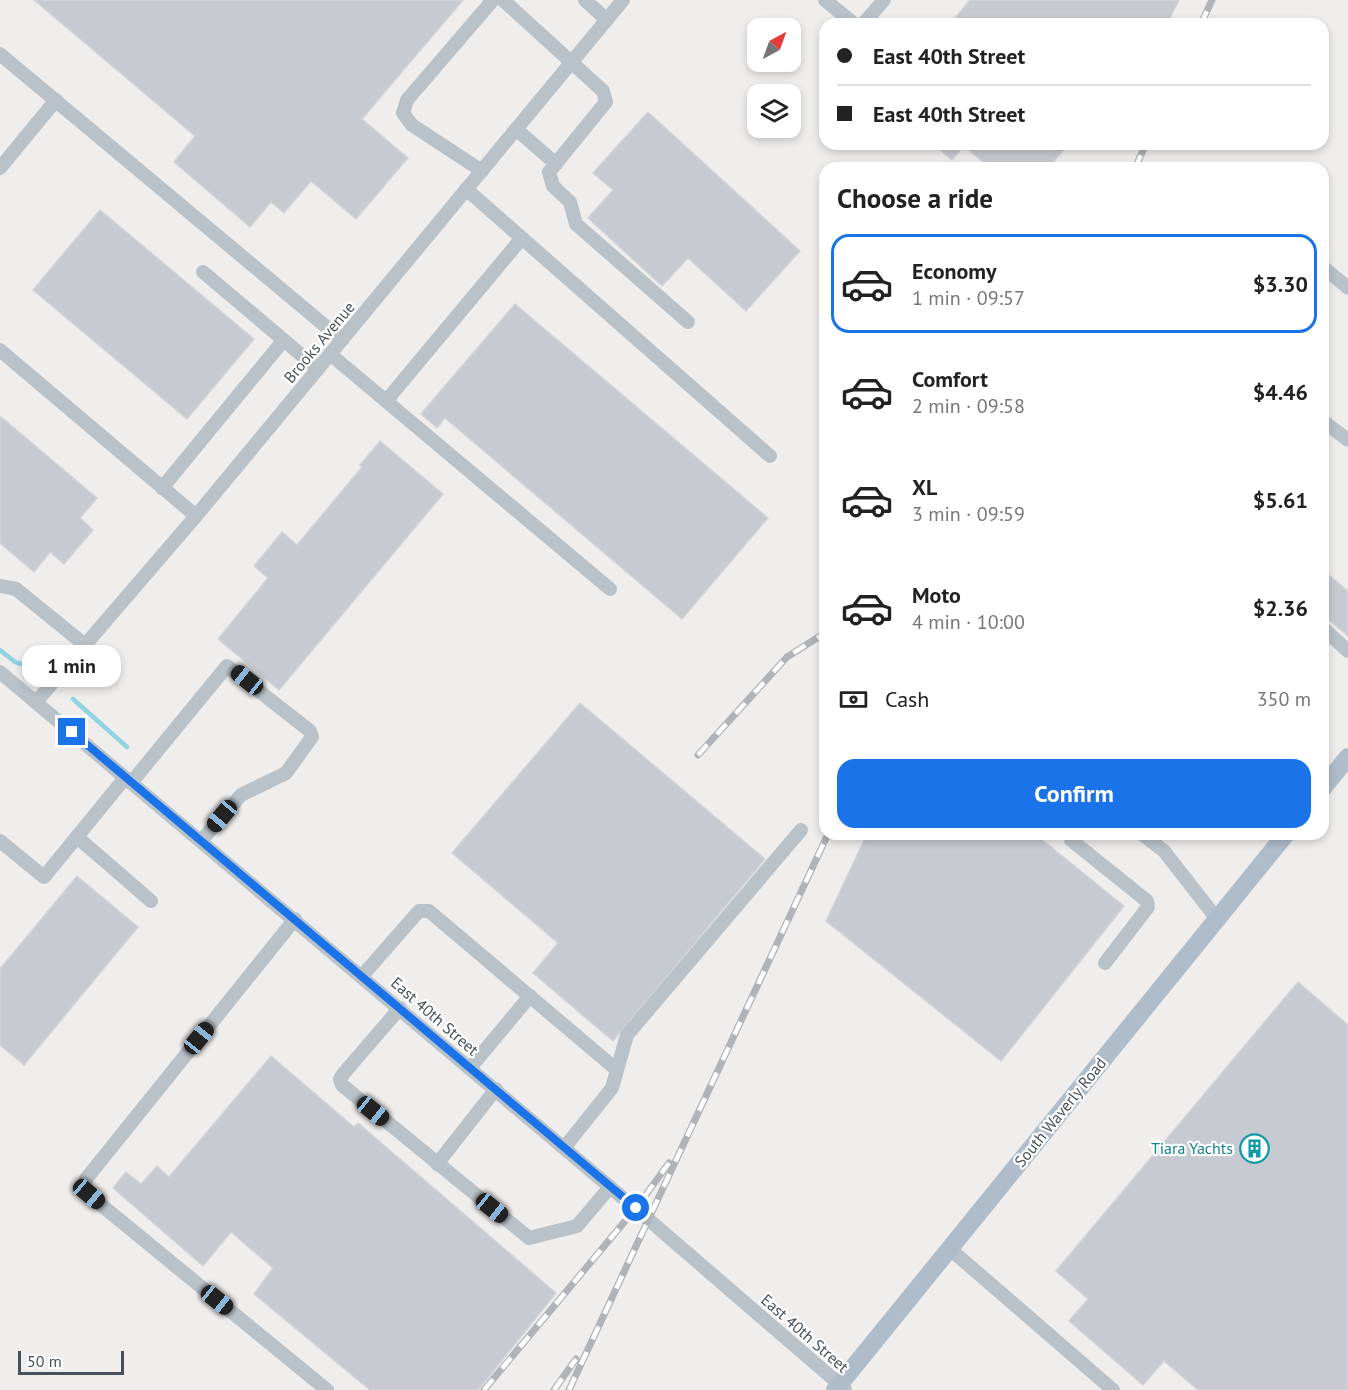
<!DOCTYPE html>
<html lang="en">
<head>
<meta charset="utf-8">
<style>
	body { margin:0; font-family:"PT Sans",sans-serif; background:#f6f6f6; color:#222; height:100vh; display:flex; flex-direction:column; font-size:22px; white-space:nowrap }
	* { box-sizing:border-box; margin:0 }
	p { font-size:20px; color:#767676 }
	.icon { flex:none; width:33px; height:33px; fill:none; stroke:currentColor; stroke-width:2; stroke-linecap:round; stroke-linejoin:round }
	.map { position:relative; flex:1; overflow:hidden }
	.panel { position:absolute; left:819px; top:162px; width:510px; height:678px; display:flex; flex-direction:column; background:#fff; border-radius:18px; box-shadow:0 3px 9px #0003 }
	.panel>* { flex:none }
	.banner { position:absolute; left:819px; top:18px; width:510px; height:132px; border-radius:18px; box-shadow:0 3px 9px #0003; display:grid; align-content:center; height:132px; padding:0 18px; background:#fff }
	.needle { width:39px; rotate:41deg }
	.fabs { position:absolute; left:747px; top:18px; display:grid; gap:12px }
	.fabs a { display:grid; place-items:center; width:54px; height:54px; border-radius:12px; background:#fff; box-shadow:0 3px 9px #0003; font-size:30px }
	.scale { position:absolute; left:18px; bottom:15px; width:106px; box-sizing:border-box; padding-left:6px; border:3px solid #475159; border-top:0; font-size:16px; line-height:21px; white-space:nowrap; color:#475159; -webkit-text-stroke:4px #fff; paint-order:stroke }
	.end { position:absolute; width:27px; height:27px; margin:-14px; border:8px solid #1a73e8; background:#fff; box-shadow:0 0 0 3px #fff }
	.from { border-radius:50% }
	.bubble { position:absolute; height:42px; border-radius:18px; background:#fff; box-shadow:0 3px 9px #0003; font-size:20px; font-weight:700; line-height:42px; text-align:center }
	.car { position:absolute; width:18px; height:36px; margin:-18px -9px; border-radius:8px; box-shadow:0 0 4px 2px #0007; background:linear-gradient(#222 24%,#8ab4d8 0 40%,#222 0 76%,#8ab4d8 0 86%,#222 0) }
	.banner b { display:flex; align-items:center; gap:21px; height:57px; font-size:22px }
	.banner b+b { border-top:2px solid #e0e0e0 }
	.banner i { width:15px; height:15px; background:#222 }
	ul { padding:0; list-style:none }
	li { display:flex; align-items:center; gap:18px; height:99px; margin:0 12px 9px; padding:0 6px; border:3px solid transparent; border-radius:18px }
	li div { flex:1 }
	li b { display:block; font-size:22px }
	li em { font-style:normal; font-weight:700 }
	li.current { border-color:#1a73e8 }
	li>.icon { width:54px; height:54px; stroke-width:1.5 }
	h2 { padding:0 18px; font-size:27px; line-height:72px }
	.pay { display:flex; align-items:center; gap:15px; height:66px; padding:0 18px; font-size:22px }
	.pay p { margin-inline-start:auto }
	.action { display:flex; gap:12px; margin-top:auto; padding:12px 18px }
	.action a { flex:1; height:69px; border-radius:18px; background:#1a73e8; color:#fff; font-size:24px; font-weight:700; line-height:69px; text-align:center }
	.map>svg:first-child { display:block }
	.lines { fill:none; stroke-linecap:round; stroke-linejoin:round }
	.stream { stroke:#90d3e3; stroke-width:4.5 }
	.building { fill:#c7cad0; stroke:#d2d4d8; stroke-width:1.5 }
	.minor { stroke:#bac2c9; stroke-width:14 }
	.major { stroke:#afbdca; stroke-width:18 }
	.rail-casing { stroke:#b0b3b7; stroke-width:7 }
	.rail { stroke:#fff; stroke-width:4.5; stroke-dasharray:14; stroke-linecap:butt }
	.route { stroke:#1a73e8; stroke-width:8 }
	.labels { text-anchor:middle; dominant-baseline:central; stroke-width:4.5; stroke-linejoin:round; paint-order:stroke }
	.street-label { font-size:16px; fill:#475159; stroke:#fff }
	.culture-label { font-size:16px; fill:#0d838f; stroke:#fff; text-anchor:end }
</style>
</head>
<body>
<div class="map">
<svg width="1348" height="1390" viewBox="0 0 1348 1390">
	<rect width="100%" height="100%" fill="#f0eded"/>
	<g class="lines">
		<!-- stream -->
		<g class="stream">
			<path d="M0,650l15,12 27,9"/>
			<path d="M73,699l54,48"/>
		</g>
	</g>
	<!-- building -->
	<g class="building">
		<path d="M34,0h429l-101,119 46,39 -52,61 -45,-38 -27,32 -13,-11 -21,25 -76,-65 21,-26z"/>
		<path d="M970,0h209l-12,24h-217z"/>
		<path d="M648,112l152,139 -54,60 -58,-53 -26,28 -74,-68 25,-28 -20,-17z"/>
		<path d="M933,144h136l-21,24h-58l-26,-22 -12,14z"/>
		<path d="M100,210l154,129 -67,80 -154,-129z"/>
		<path d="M515,304l253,214 -86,101 -237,-201 -8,10 -16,-14z"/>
		<path d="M0,416l97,82 -17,20 13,12 -29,34 -14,-12 -16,20 -34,-29z"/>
		<path d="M380,441l63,53 -164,196 -61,-51 50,-61 -14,-12 28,-34 15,13 65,-78 -2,-2z"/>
		<path d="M1323,570l25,21v45l-25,-21z"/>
		<path d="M580,703l185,156 -152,182 -80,-68 25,-30 -106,-90z"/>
		<path d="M867,834h168l89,72 -123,155 -175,-140z"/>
		<path d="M77,876l61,51 -114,138 -24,-20v-76z"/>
		<path d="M1298,982l50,43v365h-150l-34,-29 -21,24 -74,-64 19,-22 -32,-28z"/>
		<path d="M271,1056l83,71 4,-4 198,170 -78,97h-108l-116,-96 19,-26 -42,-36 -28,34 -90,-78 13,-16 15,12 16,-18 12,11z"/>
	</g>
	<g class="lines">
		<!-- minor -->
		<g class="minor">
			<path d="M503,0l100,91 3,11 -57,70 4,14 17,16 6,22 112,98"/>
			<path d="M585,0l22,20"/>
			<path d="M825,0l29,24"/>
			<path d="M863,24l21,-24"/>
			<path d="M0,54l342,286"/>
			<path d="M516,129l40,35"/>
			<path d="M0,168l56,-68"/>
			<path d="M482,171l-70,-46 -9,-12 4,-13 86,-100"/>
			<path d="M466,189l304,267"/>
			<path d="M1323,267l25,21"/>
			<path d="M203,272l115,97"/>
			<path d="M0,350l196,166"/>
			<path d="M330,354l280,235"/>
			<path d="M386,401l136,-163"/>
			<path d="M1323,421l25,19"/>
			<path d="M162,488l121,-147"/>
			<path d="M0,586l16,3 69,56"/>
			<path d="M1323,628l25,23"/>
			<path d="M0,672l649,548 196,169"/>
			<path d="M36,702l160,-186 427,-516"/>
			<path d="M131,783l96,-117 83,65 2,6 -26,36 -45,22 -40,46"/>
			<path d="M1072,834l-1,6 76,61 1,6 -43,56"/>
			<path d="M1142,834l22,17 53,68"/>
			<path d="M77,837l74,64"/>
			<path d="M0,841l44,36 81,-99"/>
			<path d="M295,919l-209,260 -2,8 5,8 238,195"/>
			<path d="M362,976l57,-65h10l188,159"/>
			<path d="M400,1008l-56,65 -4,6 2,6 187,153 48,-12 33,-39"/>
			<path d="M470,1068l60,-72"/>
			<path d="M564,1148l48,-60 15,-53 174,-205"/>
			<path d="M437,1164l59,-75"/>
			<path d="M950,1249l163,141"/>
		</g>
		<!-- major -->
		<g class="major">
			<path d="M1323,788l25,-31"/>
			<path d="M835,1390l451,-556"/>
		</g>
		<defs>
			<g id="rail">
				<path d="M1201,24l11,-24"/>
				<path d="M1135,168l11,-24"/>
				<path d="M698,755l89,-98 38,-24"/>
				<path d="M484,1390l152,-182 33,-45"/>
				<path d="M554,1390l22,-31"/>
				<path d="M569,1390l259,-556"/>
			</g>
		</defs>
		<!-- rail casing -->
		<use href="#rail" class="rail-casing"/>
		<!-- rail -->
		<use href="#rail" class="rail"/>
	</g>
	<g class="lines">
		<!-- route -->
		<path class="route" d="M72,732l564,476"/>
	</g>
	<!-- icons -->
	<defs>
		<symbol id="building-ring" viewBox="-11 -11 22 22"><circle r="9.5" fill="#fff" stroke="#0f9aa8" stroke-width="1.5"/><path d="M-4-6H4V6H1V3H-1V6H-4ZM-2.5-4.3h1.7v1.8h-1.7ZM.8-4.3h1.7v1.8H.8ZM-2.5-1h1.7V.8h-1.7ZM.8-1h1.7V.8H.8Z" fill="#0f9aa8"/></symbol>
	</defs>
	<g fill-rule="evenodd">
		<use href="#building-ring" x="1238" y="1132" width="33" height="33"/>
	</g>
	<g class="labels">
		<!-- street labels -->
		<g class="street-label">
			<text transform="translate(319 342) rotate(-50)">Brooks Avenue</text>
			<text transform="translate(435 1016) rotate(41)">East 40th Street</text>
			<text transform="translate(1060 1112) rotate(-51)">South Waverly Road</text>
			<text transform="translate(805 1333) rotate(41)">East 40th Street</text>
		</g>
		<!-- culture labels -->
		<g class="culture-label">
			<text x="1233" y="1148">Tiara Yachts</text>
		</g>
	</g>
</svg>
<div class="fabs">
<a><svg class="needle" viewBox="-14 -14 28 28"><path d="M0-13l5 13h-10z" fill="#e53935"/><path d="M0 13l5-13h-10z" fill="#767676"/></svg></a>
<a><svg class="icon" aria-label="layers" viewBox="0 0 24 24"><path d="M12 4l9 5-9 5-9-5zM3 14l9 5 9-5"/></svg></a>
</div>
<div class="scale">50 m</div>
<i class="end from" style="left:636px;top:1208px"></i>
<i class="end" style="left:72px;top:732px"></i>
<div class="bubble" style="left:22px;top:645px;width:99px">1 min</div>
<i class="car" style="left:247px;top:680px;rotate:309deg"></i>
<i class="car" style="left:222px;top:816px;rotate:220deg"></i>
<i class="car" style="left:199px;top:1038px;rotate:39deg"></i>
<i class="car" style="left:373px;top:1111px;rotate:129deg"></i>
<i class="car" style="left:89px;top:1194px;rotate:130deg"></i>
<i class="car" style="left:492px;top:1208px;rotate:129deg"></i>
<i class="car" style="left:217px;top:1300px;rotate:129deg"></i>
<div class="banner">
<b><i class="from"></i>East 40th Street</b>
<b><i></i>East 40th Street</b>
</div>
<section class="panel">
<h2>Choose a ride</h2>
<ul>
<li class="current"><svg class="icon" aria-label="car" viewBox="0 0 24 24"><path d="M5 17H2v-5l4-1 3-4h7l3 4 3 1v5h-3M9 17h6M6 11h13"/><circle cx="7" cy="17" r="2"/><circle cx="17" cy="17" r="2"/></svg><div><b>Economy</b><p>1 min · 09:57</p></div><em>$3.30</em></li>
<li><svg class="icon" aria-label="car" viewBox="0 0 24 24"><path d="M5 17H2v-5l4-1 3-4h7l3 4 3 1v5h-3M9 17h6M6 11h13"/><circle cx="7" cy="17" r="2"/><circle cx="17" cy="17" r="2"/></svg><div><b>Comfort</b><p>2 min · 09:58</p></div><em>$4.46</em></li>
<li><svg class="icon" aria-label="car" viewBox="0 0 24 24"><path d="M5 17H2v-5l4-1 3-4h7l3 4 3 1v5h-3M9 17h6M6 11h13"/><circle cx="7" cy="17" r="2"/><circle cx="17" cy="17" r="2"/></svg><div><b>XL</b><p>3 min · 09:59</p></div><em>$5.61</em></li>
<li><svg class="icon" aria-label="car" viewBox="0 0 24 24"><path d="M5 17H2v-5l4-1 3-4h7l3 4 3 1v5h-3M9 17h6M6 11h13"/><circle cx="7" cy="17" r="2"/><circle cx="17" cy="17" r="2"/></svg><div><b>Moto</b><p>4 min · 10:00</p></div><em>$2.36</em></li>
</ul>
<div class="pay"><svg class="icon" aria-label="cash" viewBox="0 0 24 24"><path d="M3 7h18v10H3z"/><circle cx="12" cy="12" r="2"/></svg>Cash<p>350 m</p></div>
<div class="action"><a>Confirm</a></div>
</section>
</div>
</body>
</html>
